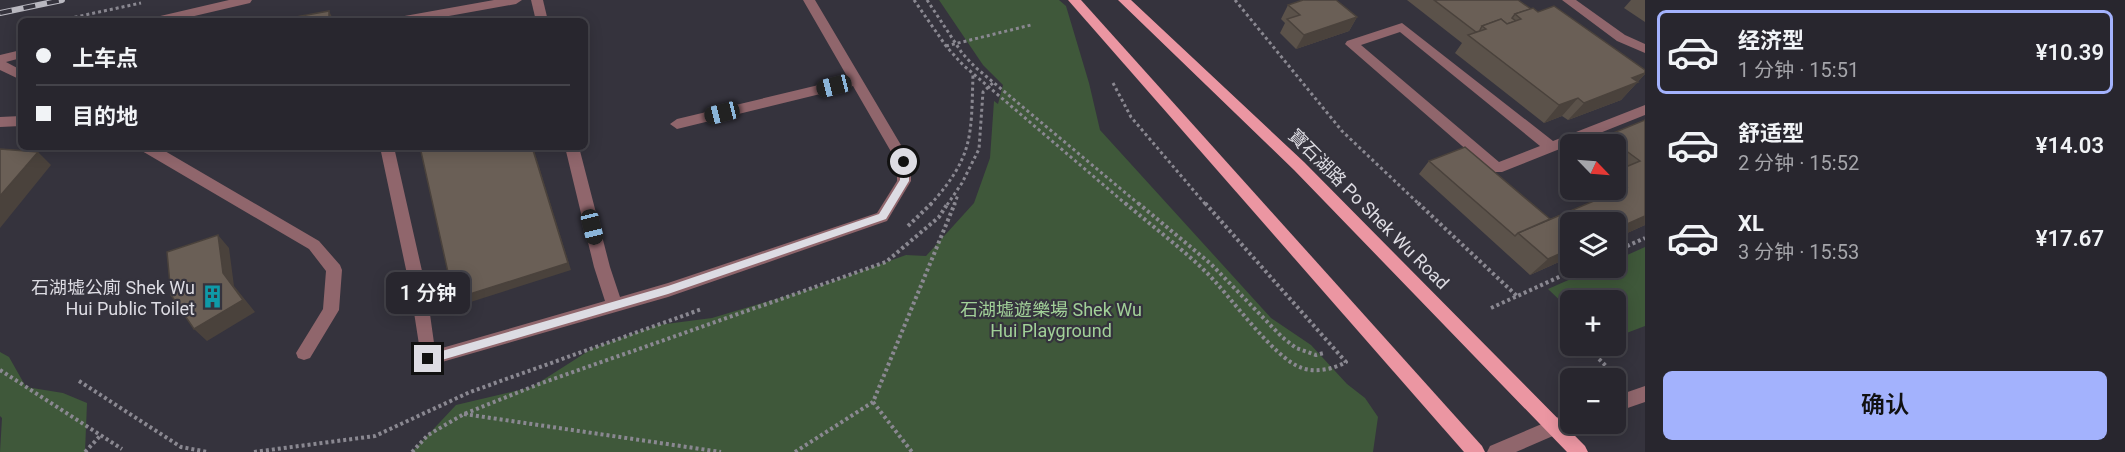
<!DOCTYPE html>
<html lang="zh">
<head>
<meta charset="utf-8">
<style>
	body { margin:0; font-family:Roboto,"Noto Sans SC",sans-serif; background:#34323a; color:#f1f3f6; height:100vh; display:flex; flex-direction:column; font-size:22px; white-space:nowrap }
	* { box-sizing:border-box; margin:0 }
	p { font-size:20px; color:#a5a5aa }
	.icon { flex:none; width:33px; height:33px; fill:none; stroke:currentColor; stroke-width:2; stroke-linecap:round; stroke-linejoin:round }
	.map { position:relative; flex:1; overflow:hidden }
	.sheet { display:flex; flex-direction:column; background:#28262e; width:480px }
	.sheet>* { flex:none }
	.guide { position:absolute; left:18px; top:18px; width:570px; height:132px; border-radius:9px; box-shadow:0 3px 15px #0003,0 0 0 2px #44434a; display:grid; align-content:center; height:132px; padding:0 18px; background:#28262e }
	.needle { width:39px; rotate:115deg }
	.tools { position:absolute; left:1560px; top:134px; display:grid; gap:12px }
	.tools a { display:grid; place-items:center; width:66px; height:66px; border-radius:9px; background:#28262e; box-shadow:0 3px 15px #0003,0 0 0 2px #44434a; font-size:30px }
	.end { position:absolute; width:27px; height:27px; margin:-14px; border:8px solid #dddce3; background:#111; box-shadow:0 0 0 3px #111 }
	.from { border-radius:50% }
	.bubble { position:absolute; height:42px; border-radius:9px; background:#28262e; box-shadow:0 3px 15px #0003,0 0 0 2px #44434a; font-size:20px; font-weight:600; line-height:42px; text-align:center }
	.car { position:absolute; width:18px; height:36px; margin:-18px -9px; border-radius:8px; box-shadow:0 0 4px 2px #0007; background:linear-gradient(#222 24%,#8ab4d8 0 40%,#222 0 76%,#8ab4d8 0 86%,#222 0) }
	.guide b { display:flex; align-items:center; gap:21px; height:57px; font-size:22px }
	.guide b+b { border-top:2px solid #44434a }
	.guide i { width:15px; height:15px; background:#f1f3f6 }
	ul { padding:10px 0 0; list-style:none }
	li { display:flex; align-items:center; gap:18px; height:84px; margin:0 12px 9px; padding:0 6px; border:3px solid transparent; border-radius:9px }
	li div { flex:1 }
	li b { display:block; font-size:22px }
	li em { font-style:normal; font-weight:600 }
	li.current { border-color:#a3b2fd }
	li>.icon { width:54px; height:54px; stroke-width:1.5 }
	.button { display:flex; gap:12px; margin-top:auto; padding:12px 18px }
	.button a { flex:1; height:69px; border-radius:9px; background:#a3b2fd; color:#111; font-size:24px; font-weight:600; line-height:69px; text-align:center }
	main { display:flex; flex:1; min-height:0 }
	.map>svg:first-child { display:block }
	.green { fill:#3f583a }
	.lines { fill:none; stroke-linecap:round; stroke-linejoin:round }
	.path-far1 { stroke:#8a8891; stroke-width:3; stroke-dasharray:3 3; stroke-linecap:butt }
	.path { stroke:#8a8891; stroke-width:4; stroke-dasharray:3 3; stroke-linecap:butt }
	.minor { fill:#90666c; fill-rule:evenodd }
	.major { fill:#eb96a2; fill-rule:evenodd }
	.rail-casing { stroke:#b9b8c0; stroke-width:6 }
	.rail { stroke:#35333d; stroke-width:4; stroke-dasharray:12; stroke-linecap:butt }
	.wall { fill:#5b524a }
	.shaded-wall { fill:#4a423c }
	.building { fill:#6a5f56; stroke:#4a423c; stroke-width:1.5 }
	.route { fill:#dddce3 }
	.labels { text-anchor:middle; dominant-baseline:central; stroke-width:4.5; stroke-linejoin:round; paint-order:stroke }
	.street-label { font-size:18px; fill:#dddce3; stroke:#35333d }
	.poi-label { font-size:18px; fill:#dddce3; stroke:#35333d; text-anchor:end }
	.park-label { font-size:18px; fill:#a1d098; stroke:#35333d }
</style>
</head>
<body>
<main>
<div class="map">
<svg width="1645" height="452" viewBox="0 0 1645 452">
	<rect width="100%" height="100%" fill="#35333d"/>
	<!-- green -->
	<g class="green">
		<path d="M939,0h120l7,6 23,77 11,47 171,188 40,27 36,39 18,14 13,19 -5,35h-961l44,-47 76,-18 61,-39 65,-23 54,-7 108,-32 86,-31 20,1 48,-53 16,-45 4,-57 4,3 5,-19 -20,-20z"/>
		<path d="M1645,247v79l-29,11v-37h-46v10l-22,-21 50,-22h18v-7z"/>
		<path d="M0,352l9,5 17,30 37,6 24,10 -2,49h-85l2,-34 -2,-2z"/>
	</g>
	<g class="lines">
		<!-- path-far1 -->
		<g class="path-far1">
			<path d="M914,0l32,46 17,19 164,140"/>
			<path d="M927,0l35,53 13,14 165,138"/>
			<path d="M1235,0l107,131 78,74"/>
			<path d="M57,21l84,-18"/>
			<path d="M946,46l85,-21"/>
			<path d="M1113,83l18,34 75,88"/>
			<path d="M930,205c44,-49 41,-69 43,-130"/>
			<path d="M947,205l15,-22 17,-34 4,-57 11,-10"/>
			<path d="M954,205l4,-10"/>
		</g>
		<!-- path -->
		<g class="path">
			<path d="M1125,203c27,23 55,44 80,68 25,24 68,87 97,97 13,5 32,1 44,-6l-141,-159"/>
			<path d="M1138,203l73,61 71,73 14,11 20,7 8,-2"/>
			<path d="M1418,203l100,94"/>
			<path d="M908,226l24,-23"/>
			<path d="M1616,251l29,-13"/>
			<path d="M1491,308l90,-41"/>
			<path d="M1599,359l16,16"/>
			<path d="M0,370l122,79"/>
			<path d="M79,381l102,66 27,5"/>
			<path d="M873,402l39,50"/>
			<path d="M464,414l257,38"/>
			<path d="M85,452l16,-17"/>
			<path d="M254,452l121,-16 95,-44 232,-83"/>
			<path d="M412,452l16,-17 36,-21 75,-30 347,-122 53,-45 9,-14"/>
			<path d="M795,452l78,-50 82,-199"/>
		</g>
		<!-- minor -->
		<g class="minor">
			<path d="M229,0h23l-2,3 -77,18h-23l6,-4z"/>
			<path d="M494,0h28l-6,4 -95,17h-28l6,-4z"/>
			<path d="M531,0h12l5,21h-12z"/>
			<path d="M803,0h12l96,162v19l-24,40 -219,76 -240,69 -6,-2 -11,-71 -31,-146h14l33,146 8,57 170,-49 -11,-34 -29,-120h14l31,120 10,30 48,-14 209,-70 20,-32v-19l-44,-76 -176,43 -7,-5 7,-5 171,-41z"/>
			<path d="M1562,0h14l49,35 20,9v9l-28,-12z"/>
			<path d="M1402,23l151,118 92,-36v10l-143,57h-10l-147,-128 2,-3zM1400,32l140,114 -41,16 -138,-117z"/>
			<path d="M21,50v8l-15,4 15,8v10l-21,-10v-15z"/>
			<path d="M21,116v10l-21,1v-10z"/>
			<path d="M140,147h18l161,94 21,24 2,5 -3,40 -29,48 -6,2 -6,-2 -2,-5 27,-44 3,-38 -17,-22 -167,-98z"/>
			<path d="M1645,386v16l-29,10v-16z"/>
			<path d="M1570,412v11h7l-1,3 -60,26h-29l3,-6z"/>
		</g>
		<!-- major -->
		<g class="major">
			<path d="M1068,0h13l401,446 3,6h-21z"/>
			<path d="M1118,0h13l173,162 281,284 3,6h-21l-273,-282z"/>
		</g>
		<defs>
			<path id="rail" d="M0,13l62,-13"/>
		</defs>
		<!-- rail casing -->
		<use href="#rail" class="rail-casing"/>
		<!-- rail -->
		<use href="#rail" class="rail"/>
	</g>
	<!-- wall -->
	<g class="wall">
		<path d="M1407,0h111l13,9 7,3 107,58v4l-24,26 -53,20 -6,-4 -18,7 -89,-70 7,-10z"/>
		<path d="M1631,0h14v22l-21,-14z"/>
		<path d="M1288,5l69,12 -8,14 -53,18 -16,-16 5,-10 -4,-4z"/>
		<path d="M1645,120v105l-29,13v-16h-46v35l-40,18 -111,-101 10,-13 121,58 51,-21 -9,-7 2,-2h22v-45h-18l8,-8z"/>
	</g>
	<!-- shaded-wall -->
	<g class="shaded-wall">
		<path d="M329,11l4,8v2h-4z"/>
		<path d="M1357,17l-8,14 -53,18 8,-14z"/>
		<path d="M1645,73v1l-24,26 -53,20 16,-17 48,-25z"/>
		<path d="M1578,98l-16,18 -18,7 15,-18z"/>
		<path d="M533,147l38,123 -113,36 -4,-7z"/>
		<path d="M38,152l13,13 -51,63v-32z"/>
		<path d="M1645,216v9l-29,13v-9z"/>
		<path d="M218,235l11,13 5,38 21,26 -48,29 -13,-12 29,-56z"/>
		<path d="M1570,249v8l-40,18 18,-16z"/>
	</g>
	<!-- building -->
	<g class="building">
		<path d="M1303,0h33l21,17 -53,18 -17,-16 13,-4 -12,-10z"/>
		<path d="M1434,0h84l13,9 -16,5 -3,4 4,3 -9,3 -6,-5 -19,7 -2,4 1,1 -5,1z"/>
		<path d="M1554,6l91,64v3l-13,5 6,4 -54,21 -6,-5 -19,7 -91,-70 18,-6 -4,-3 19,-7 6,5 14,-5 -6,-5 18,-6 5,4z"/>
		<path d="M329,11v10h-55z"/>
		<path d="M1645,120v96l-29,13v-7h-46v27l-22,10 -30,-26 109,-46 -11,-9v-7l24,-10 -34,-25z"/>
		<path d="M420,147h112l36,116 -114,36z"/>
		<path d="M1465,147l85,72 -32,14 -3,3 -86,-75z"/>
		<path d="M0,149l38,3 -38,44z"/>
		<path d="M218,235l5,38 20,27 -49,29 -23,-34 -4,-43z"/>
	</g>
	<!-- route -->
	<path class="route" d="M904,159l5,3v19l-23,38 -218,75 -240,70 -6,-5 6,-4 240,-69 211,-72 21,-34v-18z"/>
	<!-- icons -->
	<defs>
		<symbol id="building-bare" viewBox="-9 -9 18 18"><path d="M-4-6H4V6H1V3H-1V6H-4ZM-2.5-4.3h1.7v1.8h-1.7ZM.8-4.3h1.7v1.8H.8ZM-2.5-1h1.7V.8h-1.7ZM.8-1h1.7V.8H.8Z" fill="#0f9aa8" stroke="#35333d" stroke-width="2.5" paint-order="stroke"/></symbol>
	</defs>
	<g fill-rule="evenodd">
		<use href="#building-bare" x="196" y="280" width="33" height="33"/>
	</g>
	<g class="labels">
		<!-- street labels -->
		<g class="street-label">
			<text transform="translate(1369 209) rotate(45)">寶石湖路 Po Shek Wu Road</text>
		</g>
		<!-- poi labels -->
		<g class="poi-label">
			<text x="195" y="287">石湖墟公廁 Shek Wu<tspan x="195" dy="21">Hui Public Toilet</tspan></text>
		</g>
		<!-- park labels -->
		<g class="park-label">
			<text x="1051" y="309">石湖墟遊樂場 Shek Wu<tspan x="1051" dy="21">Hui Playground</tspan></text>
		</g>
	</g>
</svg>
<div class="tools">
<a><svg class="needle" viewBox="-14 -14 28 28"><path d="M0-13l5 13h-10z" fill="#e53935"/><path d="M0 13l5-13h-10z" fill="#a5a5aa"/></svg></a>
<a><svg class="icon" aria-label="layers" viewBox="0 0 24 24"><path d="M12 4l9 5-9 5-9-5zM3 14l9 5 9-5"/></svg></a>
<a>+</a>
<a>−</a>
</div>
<i class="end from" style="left:904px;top:162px"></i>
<i class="end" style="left:428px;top:359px"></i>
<div class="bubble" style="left:386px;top:272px;width:84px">1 分钟</div>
<i class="car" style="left:834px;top:86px;rotate:256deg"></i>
<i class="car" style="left:722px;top:113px;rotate:256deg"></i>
<i class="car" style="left:592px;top:227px;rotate:166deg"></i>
<div class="guide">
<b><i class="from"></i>上车点</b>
<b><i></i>目的地</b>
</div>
</div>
<section class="sheet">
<ul>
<li class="current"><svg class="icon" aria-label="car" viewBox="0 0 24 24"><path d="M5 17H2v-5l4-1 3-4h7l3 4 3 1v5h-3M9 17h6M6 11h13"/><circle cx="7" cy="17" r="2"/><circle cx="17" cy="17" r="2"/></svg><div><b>经济型</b><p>1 分钟 · 15:51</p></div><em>¥10.39</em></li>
<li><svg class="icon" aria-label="car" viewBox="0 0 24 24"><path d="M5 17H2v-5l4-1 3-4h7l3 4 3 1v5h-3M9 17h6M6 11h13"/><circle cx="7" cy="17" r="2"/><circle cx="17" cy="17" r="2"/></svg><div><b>舒适型</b><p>2 分钟 · 15:52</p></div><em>¥14.03</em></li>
<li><svg class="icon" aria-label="car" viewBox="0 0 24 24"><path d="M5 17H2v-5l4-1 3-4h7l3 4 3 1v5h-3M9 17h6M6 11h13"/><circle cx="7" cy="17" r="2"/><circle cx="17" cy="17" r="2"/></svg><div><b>XL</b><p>3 分钟 · 15:53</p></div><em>¥17.67</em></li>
</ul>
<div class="button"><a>确认</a></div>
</section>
</main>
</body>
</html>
